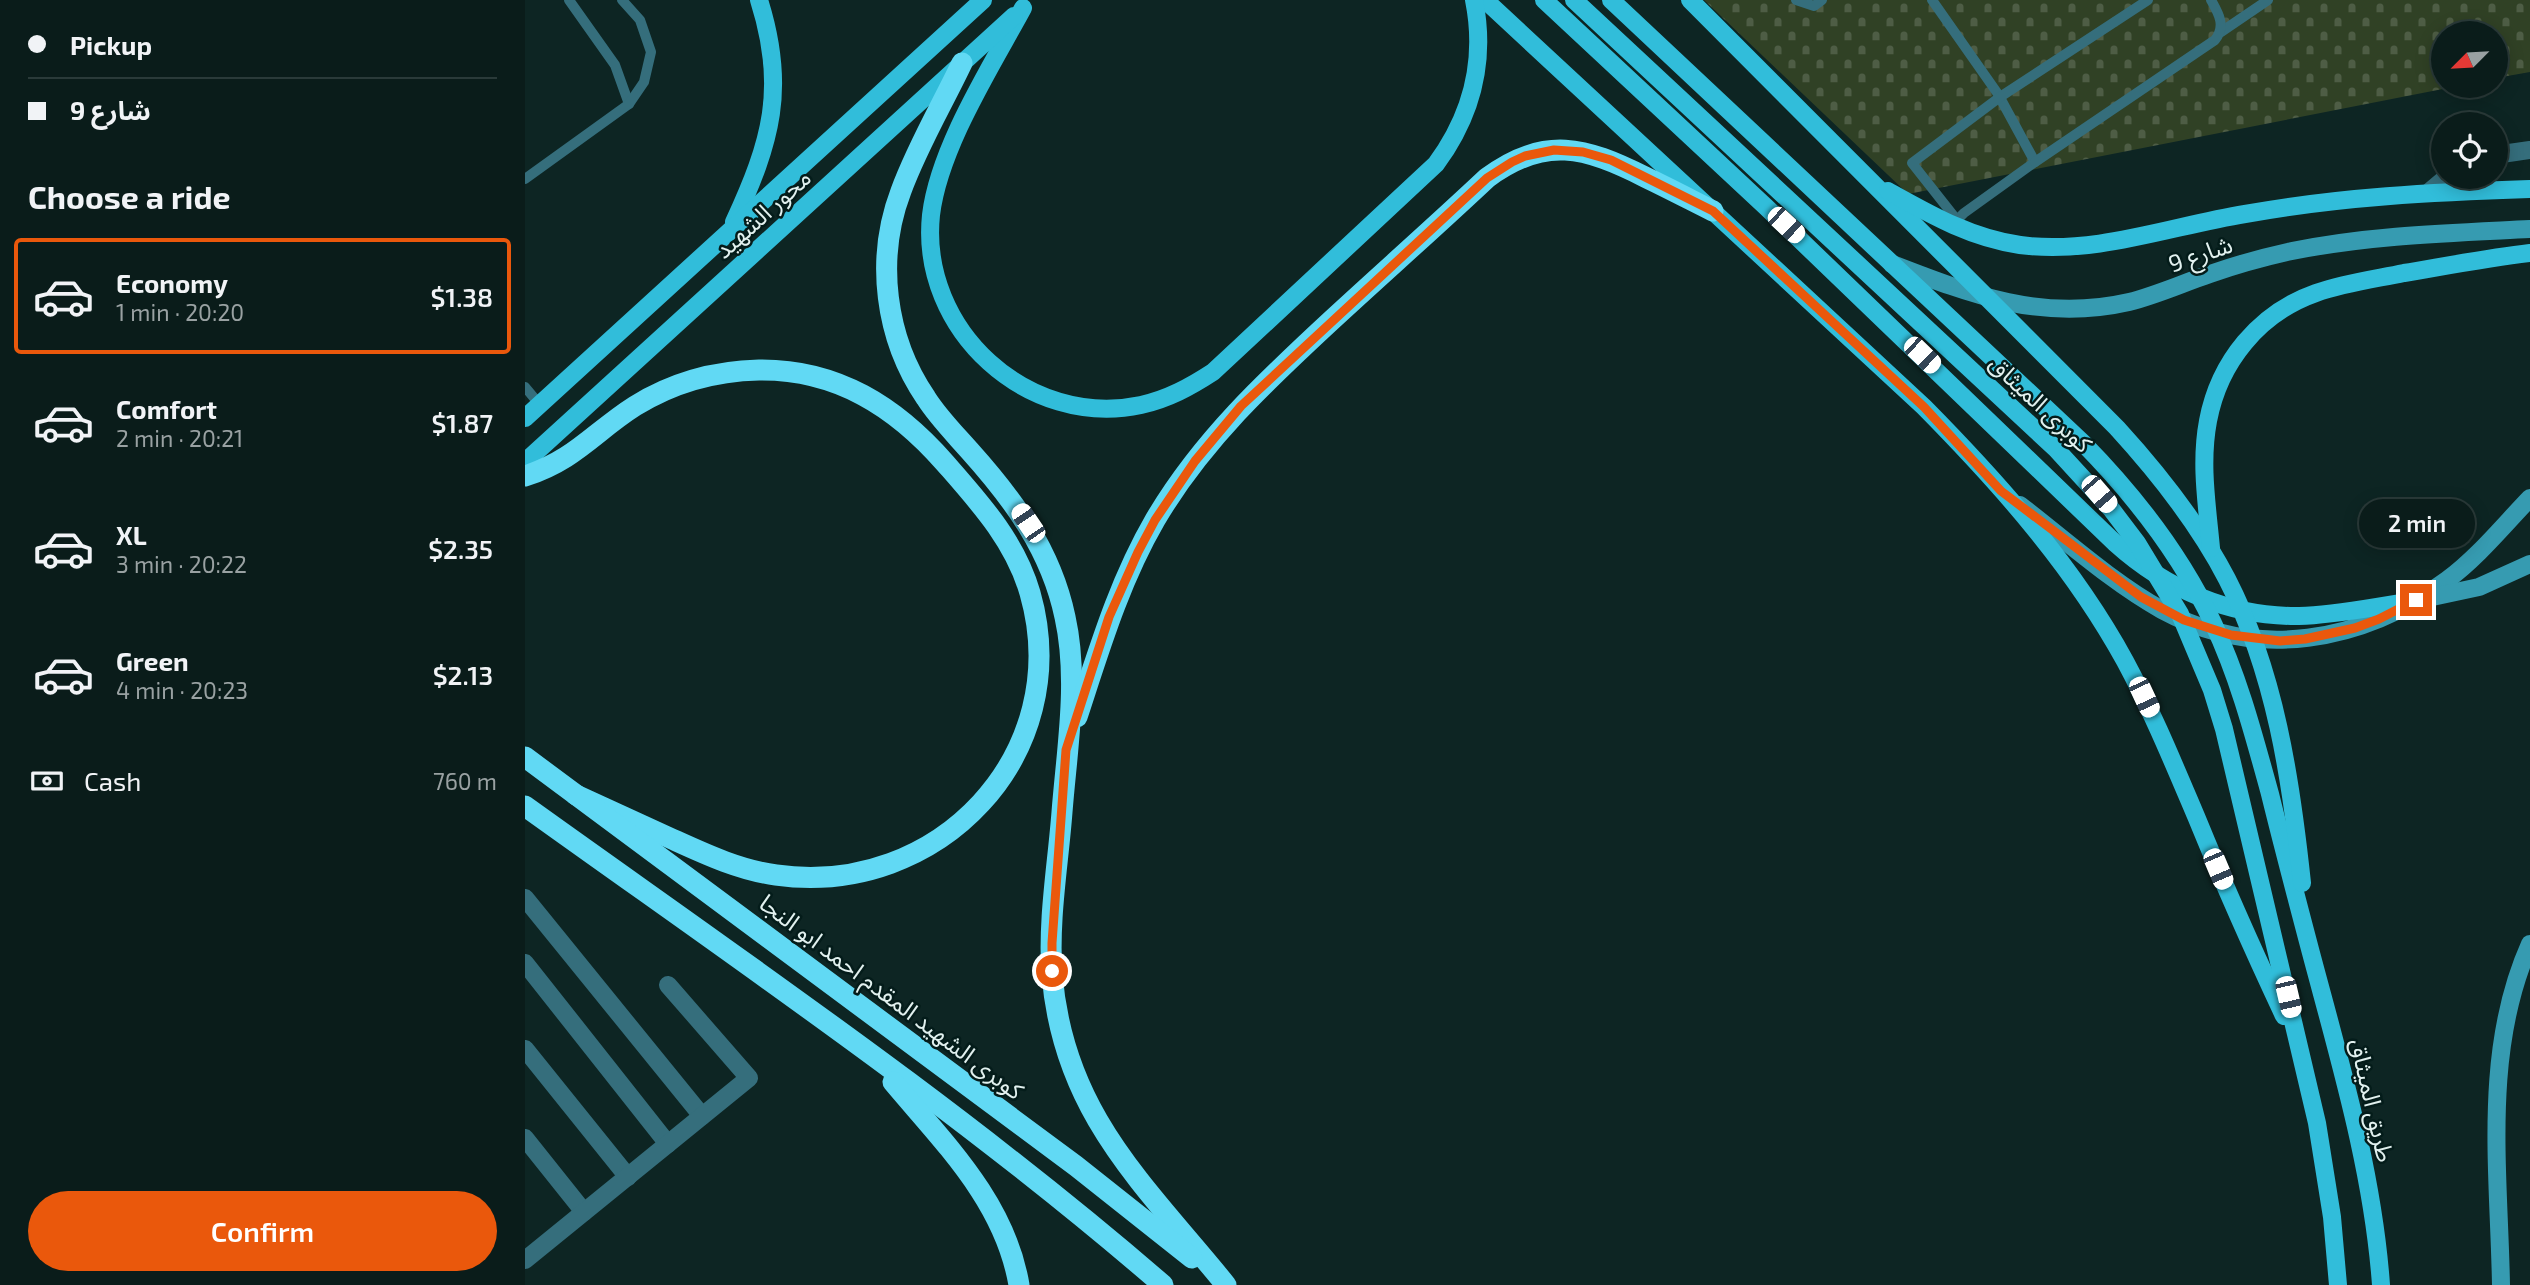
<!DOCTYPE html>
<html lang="en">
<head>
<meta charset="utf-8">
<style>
	body { margin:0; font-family:"Exo 2","Noto Sans Arabic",sans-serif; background:#132523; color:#f1f3f6; height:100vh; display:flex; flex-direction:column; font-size:26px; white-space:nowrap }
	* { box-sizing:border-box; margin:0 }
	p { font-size:23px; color:#99a1a2 }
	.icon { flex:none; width:38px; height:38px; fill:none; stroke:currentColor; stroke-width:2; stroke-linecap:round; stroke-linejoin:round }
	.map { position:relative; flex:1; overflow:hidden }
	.side { display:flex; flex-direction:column; background:#0a1c1a; width:525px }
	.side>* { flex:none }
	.banner { display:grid; align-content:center; height:154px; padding:0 28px; background:#0a1c1a }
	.needle { width:46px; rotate:246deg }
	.fabs { position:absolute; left:1906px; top:21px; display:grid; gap:14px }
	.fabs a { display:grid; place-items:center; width:77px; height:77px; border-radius:50%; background:#0a1c1a; box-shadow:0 4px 18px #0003,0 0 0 2px #2a3a39; font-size:35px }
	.end { position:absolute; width:32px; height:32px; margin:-16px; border:9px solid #ea580c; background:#fff; box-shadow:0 0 0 4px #fff }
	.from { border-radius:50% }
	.bubble { position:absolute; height:49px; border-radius:24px; background:#0a1c1a; box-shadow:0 4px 18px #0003,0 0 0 2px #2a3a39; font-size:23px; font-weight:600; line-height:49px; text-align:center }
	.car { position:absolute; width:21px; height:42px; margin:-21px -10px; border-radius:9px; box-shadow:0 0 5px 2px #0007; background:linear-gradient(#fff 24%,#345 0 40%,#fff 0 76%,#345 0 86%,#fff 0) }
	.banner b { display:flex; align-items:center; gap:24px; height:66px; font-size:26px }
	.banner b+b { border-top:2px solid #2a3a39 }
	.banner i { width:18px; height:18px; background:#f1f3f6 }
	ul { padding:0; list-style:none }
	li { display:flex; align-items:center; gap:21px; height:116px; margin:0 14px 10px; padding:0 14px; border:4px solid transparent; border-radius:7px }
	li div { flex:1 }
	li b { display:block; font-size:26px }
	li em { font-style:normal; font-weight:600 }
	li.selected { border-color:#ea580c }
	li>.icon { width:63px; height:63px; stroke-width:1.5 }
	h2 { padding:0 28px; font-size:32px; line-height:84px }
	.pay { display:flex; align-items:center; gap:18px; height:77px; padding:0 28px; font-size:26px }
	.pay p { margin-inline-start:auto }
	.action { display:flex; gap:14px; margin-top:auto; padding:14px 28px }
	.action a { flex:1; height:80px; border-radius:42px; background:#ea580c; color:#fff; font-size:28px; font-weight:600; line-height:80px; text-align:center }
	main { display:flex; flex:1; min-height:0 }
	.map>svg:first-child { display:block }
	.cemetery { fill:url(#cemetery-stones) }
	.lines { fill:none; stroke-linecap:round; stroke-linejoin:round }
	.lane { stroke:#356e7c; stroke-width:10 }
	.street { stroke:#356e7c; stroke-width:18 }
	.secondary { stroke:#369bb1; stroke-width:18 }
	.primary { stroke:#31bdda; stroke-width:18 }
	.highway { stroke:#61d9f4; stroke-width:21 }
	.route { stroke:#ea580c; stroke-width:9 }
	.labels { text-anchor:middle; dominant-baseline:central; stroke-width:5; stroke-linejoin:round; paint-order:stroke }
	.street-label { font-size:24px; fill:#e2f1ef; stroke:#041c1a }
</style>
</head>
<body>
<main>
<section class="side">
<div class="banner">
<b><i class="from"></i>Pickup</b>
<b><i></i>شارع 9</b>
</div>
<h2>Choose a ride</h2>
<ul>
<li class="selected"><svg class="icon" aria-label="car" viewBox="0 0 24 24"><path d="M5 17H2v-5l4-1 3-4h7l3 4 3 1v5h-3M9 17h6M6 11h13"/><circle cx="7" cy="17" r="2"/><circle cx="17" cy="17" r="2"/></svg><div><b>Economy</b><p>1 min · 20:20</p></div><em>$1.38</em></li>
<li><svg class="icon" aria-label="car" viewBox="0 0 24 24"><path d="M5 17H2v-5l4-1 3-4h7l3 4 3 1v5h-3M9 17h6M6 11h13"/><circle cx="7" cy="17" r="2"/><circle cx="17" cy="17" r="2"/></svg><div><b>Comfort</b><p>2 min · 20:21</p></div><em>$1.87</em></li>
<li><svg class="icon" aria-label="car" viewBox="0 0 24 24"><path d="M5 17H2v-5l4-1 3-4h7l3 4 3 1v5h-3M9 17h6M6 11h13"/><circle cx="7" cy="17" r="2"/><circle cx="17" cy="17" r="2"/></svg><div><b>XL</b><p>3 min · 20:22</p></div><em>$2.35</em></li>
<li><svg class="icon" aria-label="car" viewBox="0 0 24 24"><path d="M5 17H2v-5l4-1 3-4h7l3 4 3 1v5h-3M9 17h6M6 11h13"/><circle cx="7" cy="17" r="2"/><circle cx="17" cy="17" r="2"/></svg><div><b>Green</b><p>4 min · 20:23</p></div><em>$2.13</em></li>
</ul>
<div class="pay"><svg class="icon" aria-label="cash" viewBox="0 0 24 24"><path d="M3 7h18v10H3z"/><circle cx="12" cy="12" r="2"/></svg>Cash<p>760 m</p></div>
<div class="action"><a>Confirm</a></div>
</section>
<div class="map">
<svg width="2005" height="1285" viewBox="0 0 2005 1285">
	<defs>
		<pattern id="cemetery-stones" width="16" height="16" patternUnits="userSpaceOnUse" patternTransform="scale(1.75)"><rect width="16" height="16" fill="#304125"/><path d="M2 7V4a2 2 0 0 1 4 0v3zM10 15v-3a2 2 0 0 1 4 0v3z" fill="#4e5d45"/></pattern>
	</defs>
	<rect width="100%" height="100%" fill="#0d2523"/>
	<!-- cemetery -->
	<path class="cemetery" d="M1179,0h826v72l-34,6 -1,-45h-52v53h15l-550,108z"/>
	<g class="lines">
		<!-- lane -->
		<g class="lane">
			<path d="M44,0l46,65 14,39"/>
			<path d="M1271,0l18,6 8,-6"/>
			<path d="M1407,0l66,94 37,68 -71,51 -11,11"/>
			<path d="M1696,32l47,-32"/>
			<path d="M1510,162l180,-122c11,-14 4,-26 -4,-40"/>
			<path d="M0,179l104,-75 15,-22 7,-30 -11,-32 -18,-20"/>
			<path d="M1432,220l-45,-57 88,-66 148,-97"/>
			<path d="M0,387l15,18"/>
		</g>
		<!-- street -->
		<g class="street">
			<path d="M1970,155l35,-5"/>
			<path d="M1903,193l19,-16"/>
			<path d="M0,898l177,218"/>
			<path d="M0,963l143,181"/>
			<path d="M0,1049l103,128"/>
			<path d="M0,1138l59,74"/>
			<path d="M0,1260l224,-182 -81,-93"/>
		</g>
		<!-- secondary -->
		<g class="secondary">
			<path d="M1367,264c80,31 150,58 237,38 28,-7 54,-19 81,-28 26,-9 54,-17 82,-23 79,-16 158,-18 238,-22"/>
			<path d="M1495,505c44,34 93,78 142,105 94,51 200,33 285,-30 31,-23 56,-54 83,-82"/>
			<path d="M1898,599l56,-12 51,-23"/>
			<path d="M1976,1285c-2,-114 -19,-234 29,-341"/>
		</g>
		<!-- primary -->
		<g class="primary">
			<path d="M960,0l439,407c76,77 149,159 201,254 28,52 50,106 73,160 27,66 56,131 86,195"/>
			<path d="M1019,0l222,207 349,336c51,46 115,74 184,73 39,-1 78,-10 117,-15"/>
			<path d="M1049,0l482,449 56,61 25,33 43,71 32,76 12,39 93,394 15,94 6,68"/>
			<path d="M1086,0l472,443c53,54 98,112 130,180 26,55 41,113 57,171 13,53 27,106 41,159 29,109 62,219 70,332"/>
			<path d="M1165,0l427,428c42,46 81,95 110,151 48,93 64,200 75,304"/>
			<path d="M498,8c-32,59 -84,140 -92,207 -12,115 97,214 210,190 27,-6 49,-18 72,-33l223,-208c36,-49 50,-104 38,-164"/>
			<path d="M1363,191c43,24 83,47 132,54 76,10 151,-19 225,-31 94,-17 189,-22 285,-25"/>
			<path d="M209,222c37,-80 53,-134 25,-222"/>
			<path d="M0,418l458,-418"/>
			<path d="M0,462l489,-446"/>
			<path d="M1686,548c-4,-43 -11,-85 -3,-127 11,-59 51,-108 108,-128 28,-10 59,-14 88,-20 42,-7 84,-15 126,-20"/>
		</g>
		<!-- highway -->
		<g class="highway">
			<path d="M437,63c-20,42 -45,84 -61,128 -26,68 -16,147 25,207 12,19 28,35 43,52 44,49 82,100 96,167 14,63 2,131 -3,195 -4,53 -14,108 -10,162 11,139 92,210 174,311"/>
			<path d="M0,476c50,-16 69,-44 110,-70 37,-23 80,-35 124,-36 78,-1 137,37 186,93 35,40 70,78 85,130 46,161 -92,305 -254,282 -37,-5 -71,-21 -104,-36 -32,-15 -64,-29 -96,-44"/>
			<path d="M552,717c22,-67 42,-135 78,-197 47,-80 112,-140 179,-202 51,-47 103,-93 153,-140 58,-43 98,-31 158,-1 23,11 46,23 68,34"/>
			<path d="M0,757l551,409 116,92"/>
			<path d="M0,806c216,155 437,305 638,479"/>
			<path d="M368,1082c52,62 112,120 126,203"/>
		</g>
	</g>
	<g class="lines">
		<!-- route -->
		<path class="route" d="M527,971v-28l14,-193 43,-133 29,-65 17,-32 40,-59 46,-55 246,-228 25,-16 13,-6 29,-6 29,2 28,8 102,51 211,196 77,84 140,106 43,23 47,15 49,6 25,-2 50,-11 24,-9 37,-19"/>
	</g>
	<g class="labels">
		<!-- street labels -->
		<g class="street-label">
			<text transform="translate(237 213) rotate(-42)">محور الشهيد</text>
			<text transform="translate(1675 253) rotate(-19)">شارع 9</text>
			<text transform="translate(1516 403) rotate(43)">كوبرى الميثاق</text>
			<text transform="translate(367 996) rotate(37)">كوبرى الشهيد المقدم احمد ابو النجا</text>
			<text transform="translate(1848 1100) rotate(77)">طريق الميثاق</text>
		</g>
	</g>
</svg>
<div class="fabs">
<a><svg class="needle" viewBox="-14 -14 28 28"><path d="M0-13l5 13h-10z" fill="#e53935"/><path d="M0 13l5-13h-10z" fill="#99a1a2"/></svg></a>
<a><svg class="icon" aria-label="locate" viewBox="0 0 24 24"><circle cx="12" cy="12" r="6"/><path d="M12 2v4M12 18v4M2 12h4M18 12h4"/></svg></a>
</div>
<i class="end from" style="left:527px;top:971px"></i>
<i class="end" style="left:1891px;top:600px"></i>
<div class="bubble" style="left:1834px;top:499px;width:116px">2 min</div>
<i class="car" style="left:1261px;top:225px;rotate:133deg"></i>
<i class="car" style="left:1397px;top:355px;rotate:134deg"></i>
<i class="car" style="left:1574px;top:494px;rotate:139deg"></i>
<i class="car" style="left:503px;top:523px;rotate:326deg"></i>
<i class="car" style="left:1619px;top:697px;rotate:155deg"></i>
<i class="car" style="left:1693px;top:869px;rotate:157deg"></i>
<i class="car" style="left:1763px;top:997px;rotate:167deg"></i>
</div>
</main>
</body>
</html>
